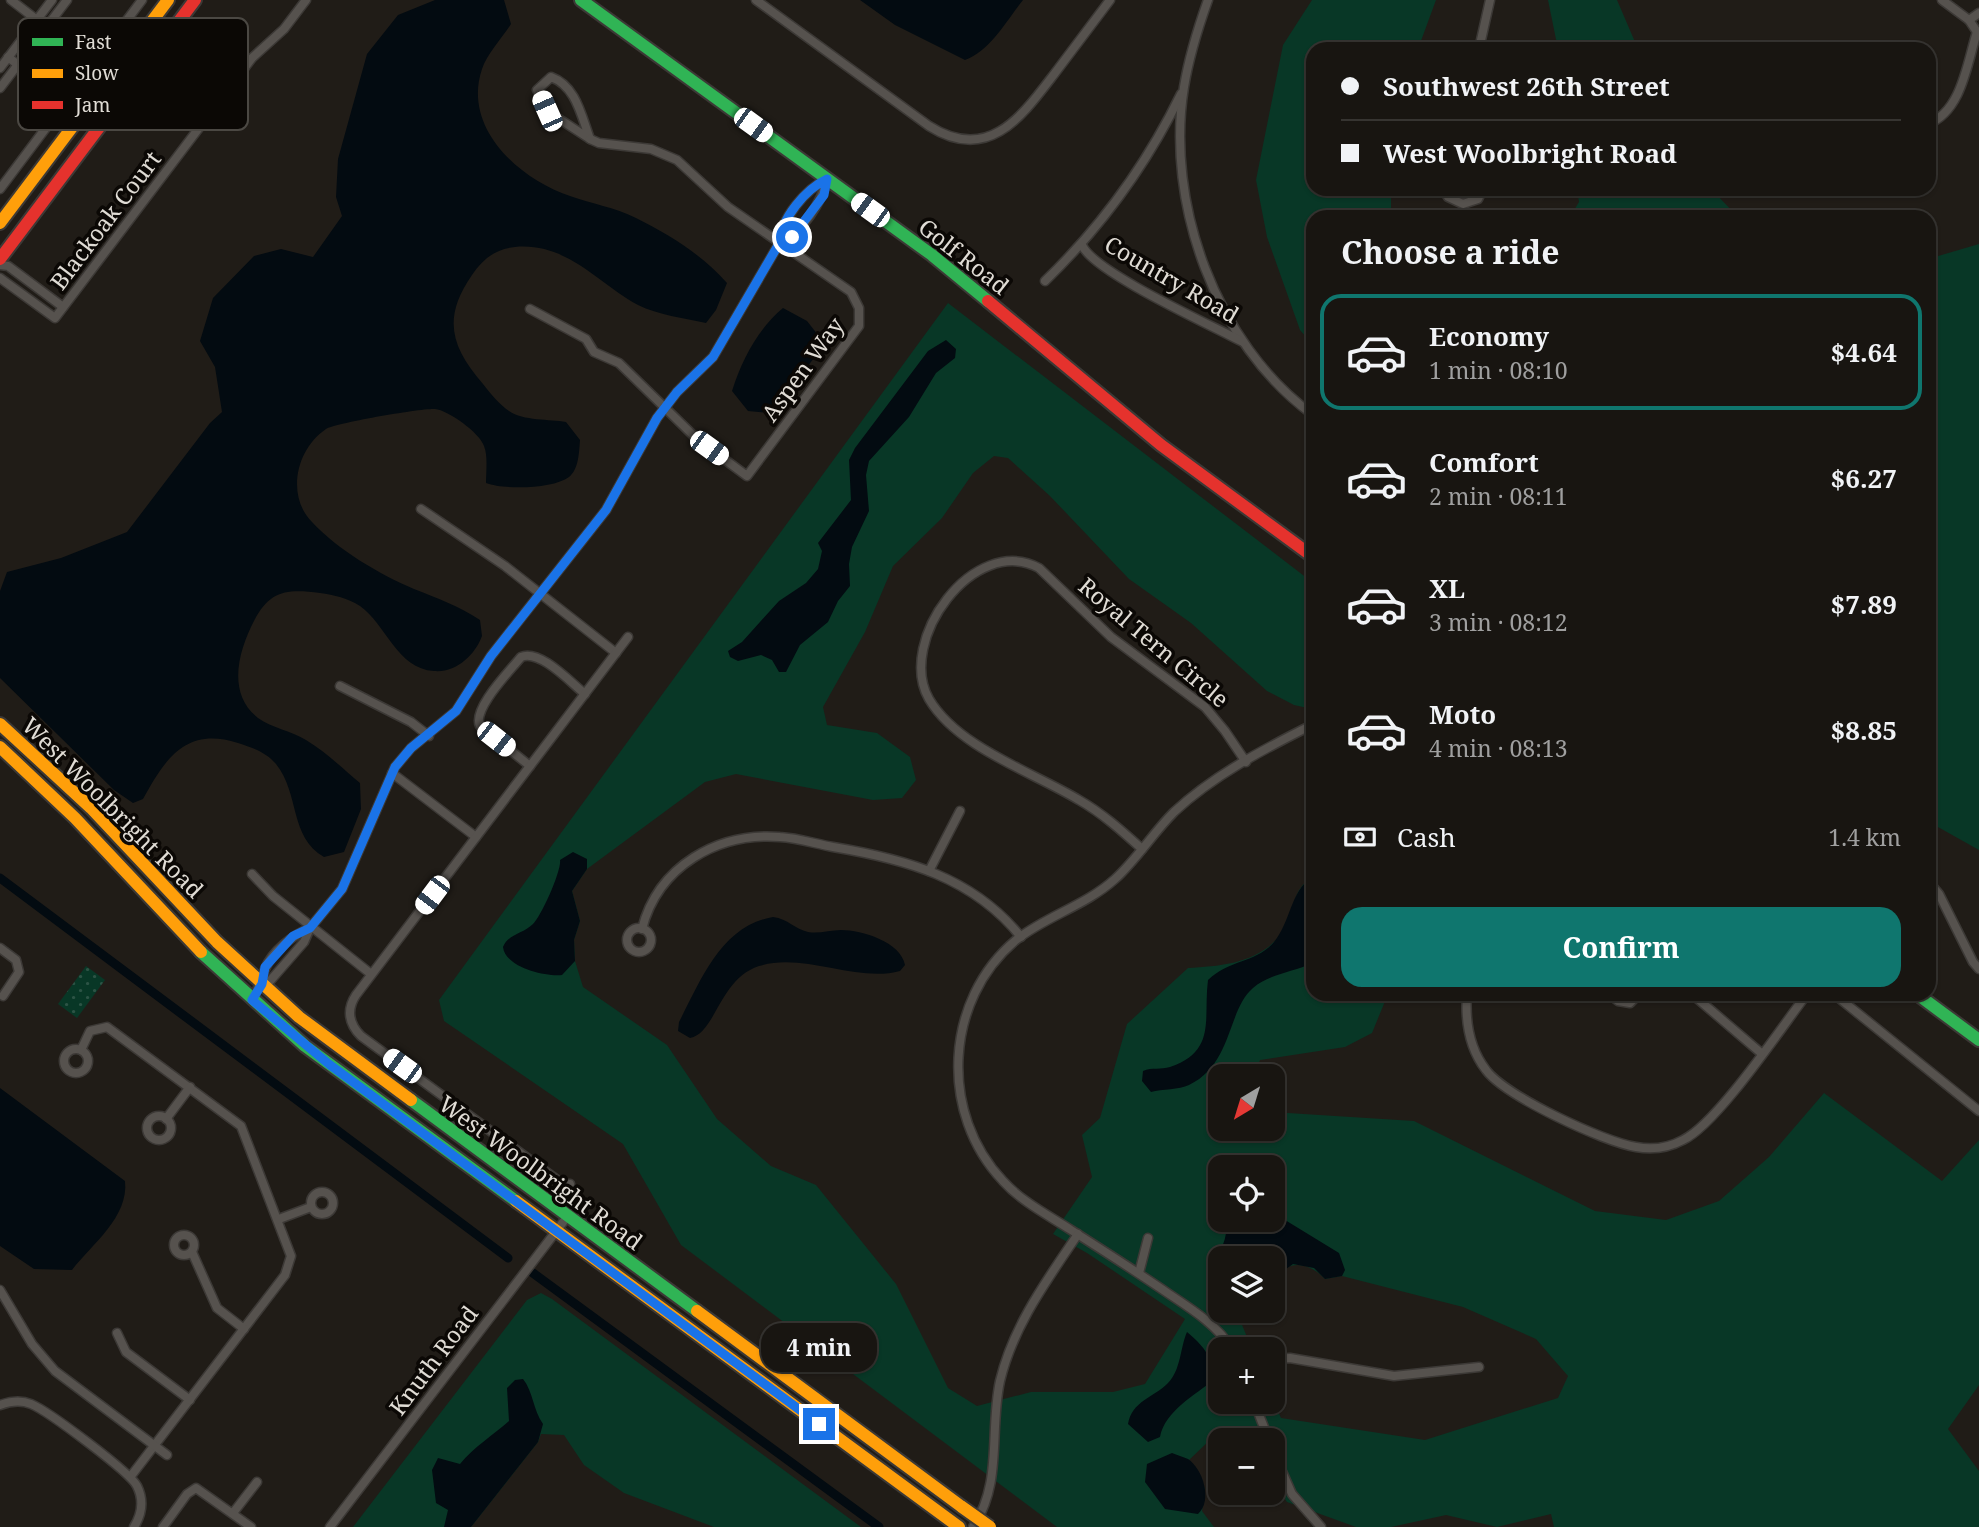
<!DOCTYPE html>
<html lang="en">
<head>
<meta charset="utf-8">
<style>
	body { margin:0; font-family:"Noto Serif",serif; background:#25221f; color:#f1f3f6; height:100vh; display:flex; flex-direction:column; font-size:26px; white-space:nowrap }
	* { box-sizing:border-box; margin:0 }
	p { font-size:23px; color:#9f9f9f }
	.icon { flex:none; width:38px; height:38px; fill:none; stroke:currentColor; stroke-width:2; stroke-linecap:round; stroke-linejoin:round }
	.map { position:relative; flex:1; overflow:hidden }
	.sheet { position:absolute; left:1306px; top:210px; width:630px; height:791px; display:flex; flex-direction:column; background:#181511; border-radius:21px; box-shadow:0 2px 5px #0004,0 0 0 2px #363431 }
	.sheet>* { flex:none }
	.banner { position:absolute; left:1306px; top:42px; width:630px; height:154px; border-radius:21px; box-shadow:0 2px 5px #0004,0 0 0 2px #363431; display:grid; align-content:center; height:154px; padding:0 35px; background:#181511 }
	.needle { width:46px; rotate:218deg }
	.controls { position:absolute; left:1208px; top:1064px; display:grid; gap:14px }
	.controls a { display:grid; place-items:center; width:77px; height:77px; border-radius:14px; background:#181511; box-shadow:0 2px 5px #0004,0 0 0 2px #363431; font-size:35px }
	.end { position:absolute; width:32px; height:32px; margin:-16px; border:9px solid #1a73e8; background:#fff; box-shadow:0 0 0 4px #fff }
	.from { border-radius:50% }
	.bubble { position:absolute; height:49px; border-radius:21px; background:#181511; box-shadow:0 2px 5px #0004,0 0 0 2px #363431; font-size:23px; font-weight:700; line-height:49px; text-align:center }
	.car { position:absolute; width:21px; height:42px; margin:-21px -10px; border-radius:9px; box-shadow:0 0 5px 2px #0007; background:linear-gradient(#fff 24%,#345 0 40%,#fff 0 76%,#345 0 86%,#fff 0) }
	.banner b { display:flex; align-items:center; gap:24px; height:66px; font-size:26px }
	.banner b+b { border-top:2px solid #363431 }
	.banner i { width:18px; height:18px; background:#f1f3f6 }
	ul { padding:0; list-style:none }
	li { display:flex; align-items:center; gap:21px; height:116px; margin:0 14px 10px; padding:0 21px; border:4px solid transparent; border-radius:21px }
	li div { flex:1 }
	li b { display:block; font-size:26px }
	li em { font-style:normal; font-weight:700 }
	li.selected { border-color:#0f766e }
	li>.icon { width:63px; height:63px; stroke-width:1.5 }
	h2 { padding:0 35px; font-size:32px; line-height:84px }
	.pay { display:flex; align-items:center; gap:18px; height:77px; padding:0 35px; font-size:26px }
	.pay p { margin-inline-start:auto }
	.cta { display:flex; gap:14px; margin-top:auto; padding:14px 35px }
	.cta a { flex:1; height:80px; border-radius:21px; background:#0f766e; color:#fff; font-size:28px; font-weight:700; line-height:80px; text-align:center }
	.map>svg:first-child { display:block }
	.green { fill:#083726; fill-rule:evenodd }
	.park { fill:url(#park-dots) }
	.water { fill:#030b11 }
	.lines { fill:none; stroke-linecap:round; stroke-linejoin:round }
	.canal { stroke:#030b11; stroke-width:9 }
	.street-casing { stroke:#3c3936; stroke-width:11 }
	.fast-casing { stroke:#3c3936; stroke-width:16 }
	.slow-casing { stroke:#3c3936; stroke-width:16 }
	.jam-casing { stroke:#3c3936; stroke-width:16 }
	.street { stroke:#56524e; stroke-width:8 }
	.fast { stroke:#30b455; stroke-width:12 }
	.slow { stroke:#ff9f0a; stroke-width:12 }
	.jam { stroke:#e5322d; stroke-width:12 }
	.slow-bridge-casing { stroke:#3c3936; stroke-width:16; stroke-linecap:butt }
	.slow-bridge { stroke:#ff9f0a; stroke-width:12 }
	.route { stroke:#1a73e8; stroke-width:9 }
	.labels { text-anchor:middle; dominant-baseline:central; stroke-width:7; stroke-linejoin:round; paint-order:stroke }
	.street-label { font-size:23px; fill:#e0dcd5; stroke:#0b0805 }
	.key { fill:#0b0805; stroke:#4b4843; stroke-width:2 }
	.key-label { font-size:19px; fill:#e0dcd5 }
</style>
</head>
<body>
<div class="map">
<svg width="1979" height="1527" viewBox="0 0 1979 1527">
	<defs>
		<pattern id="park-dots" width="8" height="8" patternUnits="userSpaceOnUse" patternTransform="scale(1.75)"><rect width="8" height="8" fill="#083726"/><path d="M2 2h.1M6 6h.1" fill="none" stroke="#2c5345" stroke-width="1.8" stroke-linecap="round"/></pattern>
	</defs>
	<rect width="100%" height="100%" fill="#201c17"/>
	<!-- green -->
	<g class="green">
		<path d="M1312,0h124l-18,49h-106v140h79v28h-79v127l-12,-14 -33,-93 -11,-57 27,-135z"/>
		<path d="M1548,0h69l21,49h-80z"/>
		<path d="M1577,189h134l27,28h-168l9,-15z"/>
		<path d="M1979,244v606l-50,-28 -1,-563z"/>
		<path d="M948,303l364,279v127l-18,-4 -27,-14 -76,-68 -62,-44 -79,-83 -42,-38 -14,-2 -21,17 -31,45 -49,48 -28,66 -42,75 4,18 50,8 33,24 6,23 -14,18 -29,2 -137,-26 -31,8 -118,87 -15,22 8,30 -6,19 1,21 8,26 84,58 50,74 54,47 45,19 80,99 52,104 29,18 54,-14h82l32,-8 40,-65 -98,-66 -34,-19 39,-57 -10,-42 18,-17 27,-94 61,-56c40,-2 85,-7 101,-50 6,-18 7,-30 23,-41v117h76l-16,39 -27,14 -85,13 -6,16h-34v53h52v-17l142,9 181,90 71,9 53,-19 50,-44 55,-64 118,88 37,-41v245l-31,44 31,42v56h-425l-3,-13 -54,13 -51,-12 -55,12h-35l-69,-25 -15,-21v-41l-61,-1 -22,21 16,29 -3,22 12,16h-157l-376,-282 -58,-101 -179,-123 -5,-21zM1220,1167h52v53h-52zM1220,1258h52v21c16,-20 37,-17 53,0l17,-3 121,31 73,32 32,37 -10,22 -133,42 -144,-22 -9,-20v4h-52v-53h32l-12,-29 9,-9h-29z"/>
		<path d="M541,1293l11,6 309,228h-147l-90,-34 -40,-28 -20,-30 -23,-1 -3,8 -67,85h-118l174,-227z"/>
	</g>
	<!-- park -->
	<path class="park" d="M86,966l19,14 -28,38 -19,-14z"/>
	<!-- water -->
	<g class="water">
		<path d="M435,0h69l7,24c-9,14 -24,30 -29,45 -20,59 37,110 88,127 22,8 44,11 66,22 34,17 65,36 91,65l-11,27 -10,13c-22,-5 -48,-8 -68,-18 -39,-21 -71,-63 -123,-58 -20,2 -32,12 -43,28 -30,43 -21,72 11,109 7,9 17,21 26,27 14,10 41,8 57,11l14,18c-1,12 -1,29 -11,37 -16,12 -64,13 -83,6 0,-12 2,-27 -2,-37 -4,-13 -36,-36 -49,-37 -13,-1 -100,14 -109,20 -30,20 -40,67 -14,93 26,28 67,52 102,67 25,10 43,16 66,31l2,16c-7,19 -26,37 -48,35 -37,-2 -48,-47 -74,-65 -12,-8 -26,-11 -40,-13 -33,-4 -50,-3 -66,28 -15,29 -28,72 4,97 14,10 34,13 48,22 20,12 37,29 54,43l1,26 -17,43 -20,5c-35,-20 -24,-63 -48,-93 -10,-12 -23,-16 -38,-21 -52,-17 -73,16 -95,56l-10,4 -19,-13 -114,-112v-87l7,-19 54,-14 66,-26 83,-109 12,-11 -7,-45 -15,-26 13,-43 41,-42 27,-7 32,8 29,-41 -6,-19 2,-38 29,-105 31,-39z"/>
		<path d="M860,0h163c-17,21 -32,50 -58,60l-70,-35z"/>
		<path d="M783,308l24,13 18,23 -54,69 -23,-2 -16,-20c10,-32 26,-62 51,-83z"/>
		<path d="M946,340l10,9 -1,9 -19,15 -27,44 -40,44 -3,14 3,36 -17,36 -3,17 1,22 -12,15 -10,21 -28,23 -14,27h-7l-7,-12 -11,-5 -23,6 -8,-4 -2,-6 14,-9 37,-41 27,-18 12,-14 4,-18 -4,-8 33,-43 -2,-40 6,-12 73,-97z"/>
		<path d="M573,852l14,7v10l-15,22 8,30 -6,19 1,21 -13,14c-17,2 -57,-8 -59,-28 5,-13 20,-13 30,-23 8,-7 29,-54 27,-64z"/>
		<path d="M1312,877v86c-18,9 -43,11 -59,25 -26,22 -20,76 -64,97 -10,5 -27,4 -38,7l-9,-11 1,-10c9,-4 18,-1 27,-4 47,-16 33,-48 38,-87 22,-21 48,-17 66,-38 17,-21 16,-50 38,-65z"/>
		<path d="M773,917c15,2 22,12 35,15 11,2 22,-2 33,-2 21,0 60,12 64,35l-5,6c-43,12 -96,-19 -141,-5 -40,13 -43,67 -69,72l-12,-7 1,-9c22,-42 42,-96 94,-105z"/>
		<path d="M0,1088l125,93c4,36 -33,63 -53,89l-38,-1 -34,-23z"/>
		<path d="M1272,1212l67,41 6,17 -3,6 -17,3 -11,-11 -21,-4 -21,15v-21h-52v47l-13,-16c1,-27 23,-41 19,-69h46z"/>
		<path d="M1187,1332c16,13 27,27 28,47 -20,16 -50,32 -55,58l-12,5 -20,-18c4,-23 25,-26 40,-41 13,-13 12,-35 19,-51z"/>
		<path d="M523,1379c10,12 10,31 20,45l-5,18 -67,85h-27l4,-17 -12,-7 -4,-33 6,-12 22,6c14,-17 33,-29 49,-43l-2,-33 8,-8z"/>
		<path d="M1172,1453c5,2 11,4 16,6 15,10 25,42 10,55l-33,-5 -20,-27 2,-18z"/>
	</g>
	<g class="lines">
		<!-- canal -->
		<g class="canal">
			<path d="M0,878l508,380"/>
			<path d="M533,1273l346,254"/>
		</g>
		<defs>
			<g id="street">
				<path d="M11,0l26,20"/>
				<path d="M756,0l173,126c60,38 93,-10 126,-53 18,-24 37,-49 55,-73"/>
				<path d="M1208,0c-10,28 -19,57 -24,87 -19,116 32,257 128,327"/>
				<path d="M1942,0l27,20 10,15"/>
				<path d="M1969,20l10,-7"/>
				<path d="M1479,49l11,-49"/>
				<path d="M8,57l58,45"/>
				<path d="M0,68l52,-68"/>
				<path d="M551,77c25,9 30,38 39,62l-43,-28 -10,-21z"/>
				<path d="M0,88l67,-88"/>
				<path d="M1928,124c34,-13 39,-61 49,-92"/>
				<path d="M0,189l142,-189"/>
				<path d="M1443,189l5,8 15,7 15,-5 5,-10"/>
				<path d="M780,242c22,-9 42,-40 47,-63"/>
				<path d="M1082,245c11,27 131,81 161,97"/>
				<path d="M0,265l8,1 55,41"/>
				<path d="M0,278l55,40 197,-260 32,-29 22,-29"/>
				<path d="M1045,281c57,-55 101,-115 136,-187"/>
				<path d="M530,309l56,30 8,13 25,11 78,76 50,37 112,-150v-18l-8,-16 -123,-85 -51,-47 -26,-11 -52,-6 -9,-4"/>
				<path d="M421,509l84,57 111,87"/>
				<path d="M340,686l71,36 18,14"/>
				<path d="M530,766l-50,-40c-8,-17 29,-54 41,-69 19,-8 49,25 64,37"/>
				<path d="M392,773l84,64"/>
				<path d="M1142,849c-20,-18 -40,-36 -63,-49 -46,-28 -121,-52 -150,-101 -33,-58 45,-166 110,-131l72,69 94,70 20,24 21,31"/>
				<path d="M929,871l31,-60"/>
				<path d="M252,874l21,22 98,78"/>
				<path d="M1928,881l11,13 34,68 6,7"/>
				<circle cx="639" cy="940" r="12"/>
				<path d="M642,929c16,-63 76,-97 138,-92 18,1 36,7 53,10 72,12 140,30 188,90"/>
				<path d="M0,948l16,12 3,12 -16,24"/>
				<path d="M262,984l8,-3 34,-39 6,-14 32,-39 53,-122 16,-19 45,-37 35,-55 115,-146 51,-92 20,-26 36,-35 67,-115c1,-24 26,-53 47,-63"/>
				<path d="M1467,994c-2,27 2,54 19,76 19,26 118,72 150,77 16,3 32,1 47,-7 34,-16 98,-112 124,-146"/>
				<path d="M1609,994l9,7 12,2 9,-9"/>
				<path d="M1692,994l69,59"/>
				<path d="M1834,994l145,117"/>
				<path d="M252,1000c7,-11 8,-20 13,-31 7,-18 28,-34 45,-41"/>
				<circle cx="76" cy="1061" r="12"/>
				<path d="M81,1050l9,-19 17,-4 134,99 50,130 -6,19 -154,201"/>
				<circle cx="159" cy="1128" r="12"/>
				<path d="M166,1119l24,-32"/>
				<path d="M570,1184l-6,1 -203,-149c-12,-12 -15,-26 -5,-41l272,-358"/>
				<circle cx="322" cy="1203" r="11"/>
				<path d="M279,1219l32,-12"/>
				<circle cx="184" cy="1245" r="10"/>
				<path d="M192,1252l25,56 27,21"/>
				<path d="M1139,1273l9,-35"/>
				<path d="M0,1290l32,54 23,27 112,84"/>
				<path d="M117,1333l9,19 64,48"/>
				<path d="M1232,1349c-15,-24 -39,-39 -63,-55 -32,-22 -65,-43 -98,-64 -23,-15 -49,-28 -68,-49 -64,-67 -59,-181 13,-241 30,-24 69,-34 99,-61 22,-20 38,-46 59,-67 40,-37 90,-63 138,-87"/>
				<path d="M1272,1359l18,-1 104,18 85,-9"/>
				<path d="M1254,1402l15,38"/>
				<path d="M0,1405c11,-4 21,-5 31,-1 17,7 99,68 106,82 7,14 5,28 -3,41"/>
				<path d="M1272,1449l20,45 29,33"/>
				<path d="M233,1513l24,-31"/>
				<path d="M163,1527l24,-33 9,-6 55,39"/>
				<path d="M330,1527l237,-310"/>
				<path d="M973,1527c30,-45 16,-95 27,-146 13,-55 47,-101 78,-147"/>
			</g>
			<g id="fast">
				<path d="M581,0l351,255 56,46"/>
				<path d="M201,952l104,94 211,155"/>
				<path d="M1917,994l62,46"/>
				<path d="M411,1100l286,211"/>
			</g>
			<g id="slow">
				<path d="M0,223l168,-223"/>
				<path d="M0,724l91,84 126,134 82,75 112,83"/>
				<path d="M0,747l75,71 126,134"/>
				<path d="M516,1201l443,326"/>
				<path d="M697,1311l265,196"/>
			</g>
			<g id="jam">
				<path d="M0,259l195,-259"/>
				<path d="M988,301l173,144 151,111"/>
			</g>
		</defs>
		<!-- street casing -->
		<use href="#street" class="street-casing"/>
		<!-- fast casing -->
		<use href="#fast" class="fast-casing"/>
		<!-- slow casing -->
		<use href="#slow" class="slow-casing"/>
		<!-- jam casing -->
		<use href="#jam" class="jam-casing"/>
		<!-- street -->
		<use href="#street" class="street"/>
		<!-- fast -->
		<use href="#fast" class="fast"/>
		<!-- slow -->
		<use href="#slow" class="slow"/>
		<!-- jam -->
		<use href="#jam" class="jam"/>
		<defs>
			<path id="slow-bridge" d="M962,1507l28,20"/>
		</defs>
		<!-- slow-bridge casing -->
		<use href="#slow-bridge" class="slow-bridge-casing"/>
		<!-- slow-bridge -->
		<use href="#slow-bridge" class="slow-bridge"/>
	</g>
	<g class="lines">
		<!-- route -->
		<path class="route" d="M792,237l32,-42 3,-16c-21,10 -46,39 -47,63l-67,115 -36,35 -20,26 -51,92 -115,146 -35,55 -45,37 -16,19 -53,122 -32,39 -17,8 -28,31 -3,17 -10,16 78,65 489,359"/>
	</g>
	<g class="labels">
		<!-- street labels -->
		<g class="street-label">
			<text transform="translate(105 220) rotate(-53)">Blackoak Court</text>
			<text transform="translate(964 256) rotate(38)">Golf Road</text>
			<text transform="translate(1172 279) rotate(30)">Country Road</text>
			<text transform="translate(802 369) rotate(-54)">Aspen Way</text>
			<text transform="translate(1154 642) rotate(40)">Royal Tern Circle</text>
			<text transform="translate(113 807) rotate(45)">West Woolbright Road</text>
			<text transform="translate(541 1172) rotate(36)">West Woolbright Road</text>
			<text transform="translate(433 1360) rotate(-53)">Knuth Road</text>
		</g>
	</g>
	<!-- legend -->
	<rect x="18" y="18" width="230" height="112" rx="10" class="key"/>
	<rect x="32" y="38" width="31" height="8" fill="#30b455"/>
	<rect x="32" y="69" width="31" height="9" fill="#ff9f0a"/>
	<rect x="32" y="101" width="31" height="8" fill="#e5322d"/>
	<g class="key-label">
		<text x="75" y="49">Fast</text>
		<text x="75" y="80">Slow</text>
		<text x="75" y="112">Jam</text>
	</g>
</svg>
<div class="controls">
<a><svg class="needle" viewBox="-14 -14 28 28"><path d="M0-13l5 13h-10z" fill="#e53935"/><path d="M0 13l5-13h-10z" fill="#9f9f9f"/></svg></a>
<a><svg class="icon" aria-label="locate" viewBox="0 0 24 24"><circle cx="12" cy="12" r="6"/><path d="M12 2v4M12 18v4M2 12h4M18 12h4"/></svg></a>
<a><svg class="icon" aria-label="layers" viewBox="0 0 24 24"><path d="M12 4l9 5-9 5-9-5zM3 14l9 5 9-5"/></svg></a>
<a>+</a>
<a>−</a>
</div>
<i class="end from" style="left:792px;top:237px"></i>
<i class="end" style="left:819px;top:1424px"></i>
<div class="bubble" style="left:761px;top:1323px;width:116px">4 min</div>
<i class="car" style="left:547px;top:111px;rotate:336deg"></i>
<i class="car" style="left:753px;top:125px;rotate:126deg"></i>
<i class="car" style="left:870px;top:210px;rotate:306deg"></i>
<i class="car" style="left:709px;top:448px;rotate:126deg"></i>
<i class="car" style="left:496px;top:739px;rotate:128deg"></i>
<i class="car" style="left:432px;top:895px;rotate:217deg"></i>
<i class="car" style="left:402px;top:1066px;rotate:306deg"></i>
<div class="banner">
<b><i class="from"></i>Southwest 26th Street</b>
<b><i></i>West Woolbright Road</b>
</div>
<section class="sheet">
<h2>Choose a ride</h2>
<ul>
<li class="selected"><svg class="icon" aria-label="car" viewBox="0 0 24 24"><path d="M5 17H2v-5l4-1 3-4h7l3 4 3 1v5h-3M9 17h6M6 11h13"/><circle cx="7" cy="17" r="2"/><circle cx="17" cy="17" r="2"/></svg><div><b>Economy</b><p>1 min · 08:10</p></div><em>$4.64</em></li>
<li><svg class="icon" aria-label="car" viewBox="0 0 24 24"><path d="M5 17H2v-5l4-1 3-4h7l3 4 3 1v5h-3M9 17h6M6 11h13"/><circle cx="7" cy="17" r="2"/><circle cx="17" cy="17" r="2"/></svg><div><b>Comfort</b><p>2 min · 08:11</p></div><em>$6.27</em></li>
<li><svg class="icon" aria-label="car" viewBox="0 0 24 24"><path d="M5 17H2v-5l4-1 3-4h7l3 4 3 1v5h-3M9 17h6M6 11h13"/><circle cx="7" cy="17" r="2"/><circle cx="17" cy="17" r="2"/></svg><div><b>XL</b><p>3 min · 08:12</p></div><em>$7.89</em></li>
<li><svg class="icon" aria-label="car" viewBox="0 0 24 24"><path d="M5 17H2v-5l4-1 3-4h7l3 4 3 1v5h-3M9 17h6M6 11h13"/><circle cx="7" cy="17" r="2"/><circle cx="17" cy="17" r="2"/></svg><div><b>Moto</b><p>4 min · 08:13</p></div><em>$8.85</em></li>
</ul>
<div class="pay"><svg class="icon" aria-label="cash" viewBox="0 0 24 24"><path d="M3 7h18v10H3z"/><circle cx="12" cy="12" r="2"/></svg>Cash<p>1.4 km</p></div>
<div class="cta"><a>Confirm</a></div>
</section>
</div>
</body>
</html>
